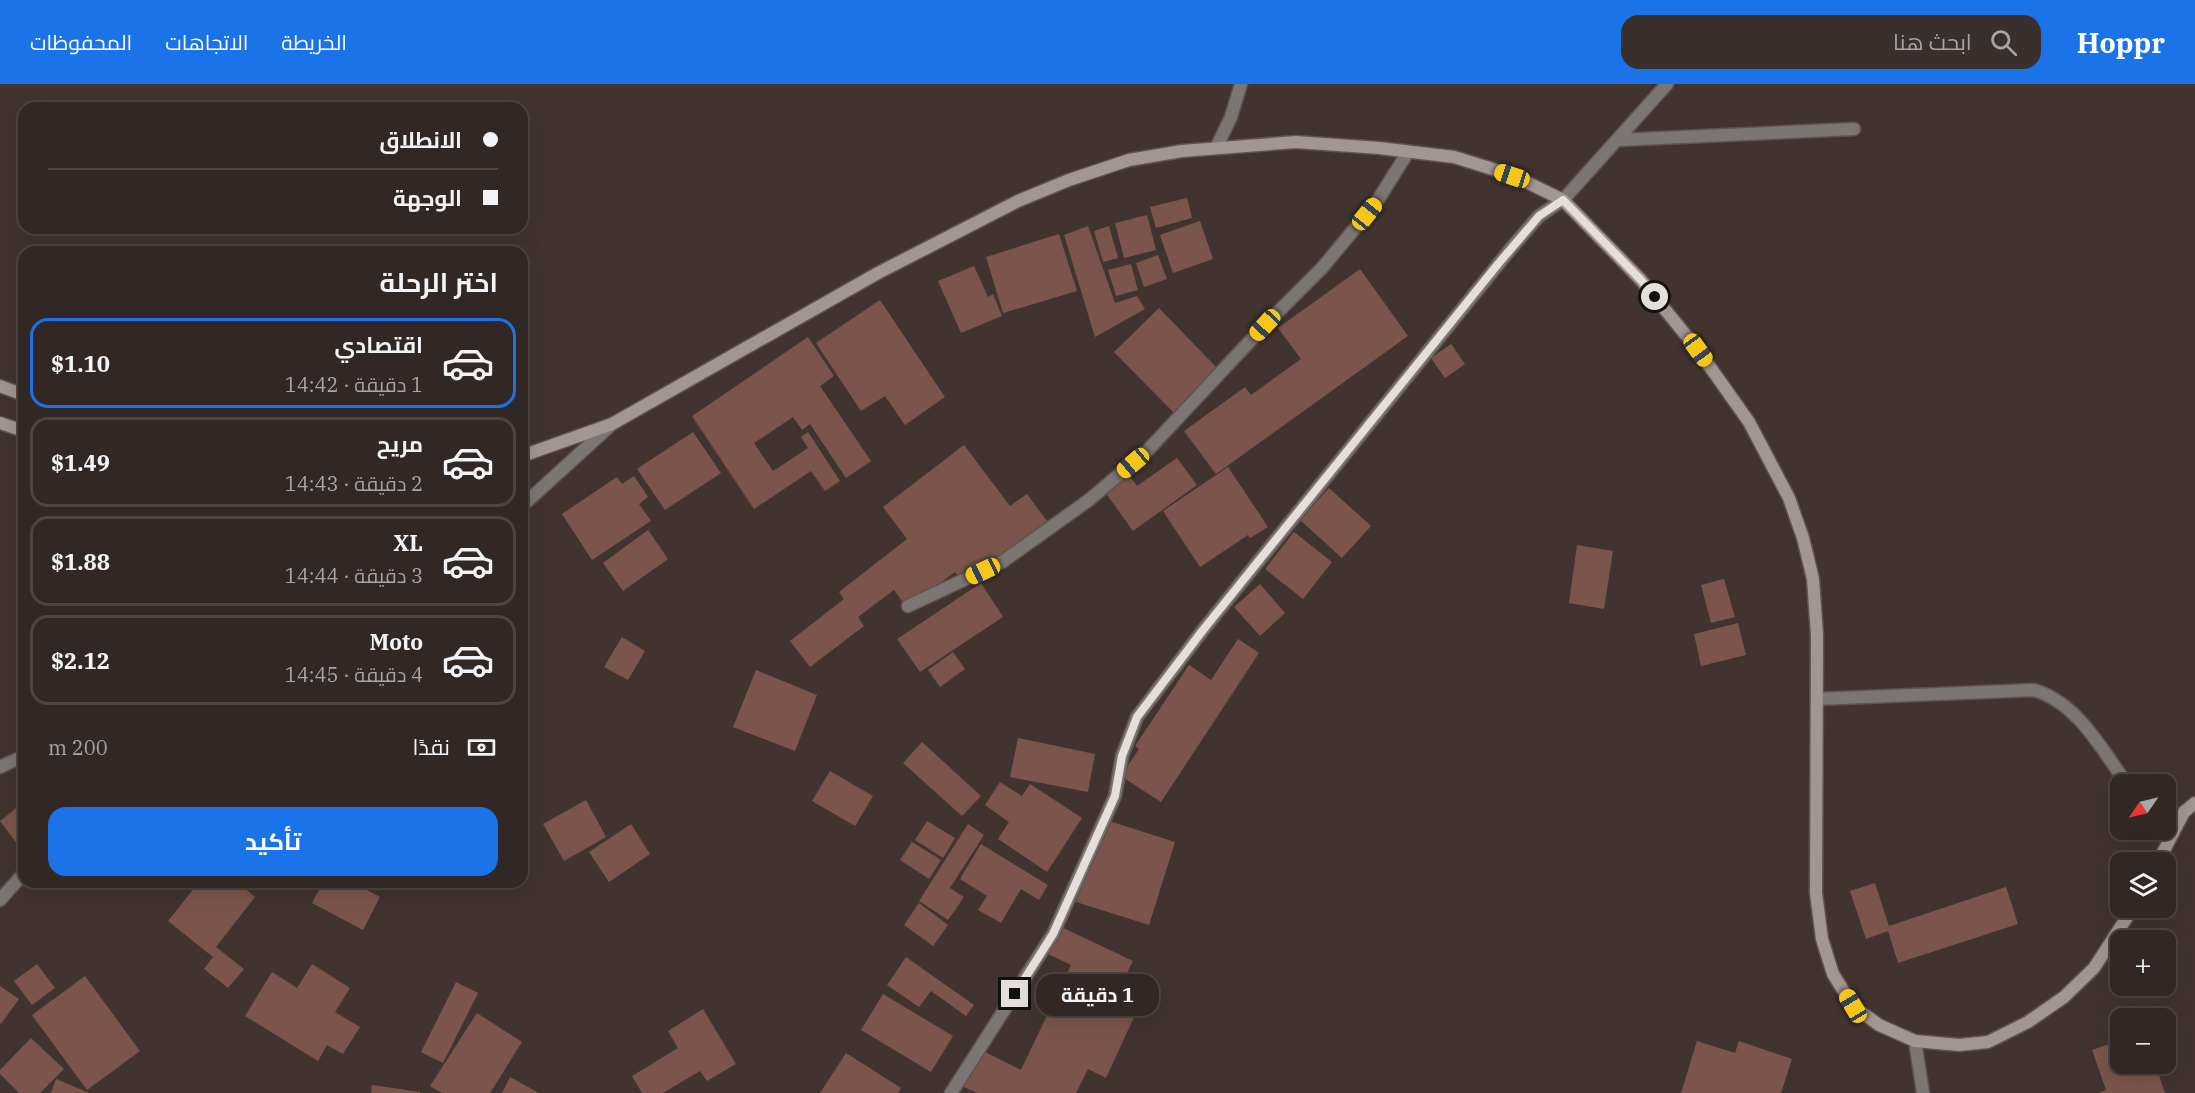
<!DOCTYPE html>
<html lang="ar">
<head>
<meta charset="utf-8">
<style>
	body { margin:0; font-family:"IBM Plex Serif",Cairo,serif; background:#392f2c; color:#f1f3f6; direction:rtl; height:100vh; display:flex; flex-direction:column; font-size:22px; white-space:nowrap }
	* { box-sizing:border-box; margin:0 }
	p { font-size:20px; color:#a8a5a6 }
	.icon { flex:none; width:33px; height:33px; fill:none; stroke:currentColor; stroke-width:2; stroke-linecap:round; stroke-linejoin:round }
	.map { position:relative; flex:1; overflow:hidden; direction:ltr }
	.side { position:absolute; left:18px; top:162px; width:510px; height:642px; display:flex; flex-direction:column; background:#312724; border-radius:18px; box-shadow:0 6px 24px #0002,0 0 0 2px #4c4441; direction:rtl }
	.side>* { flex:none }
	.top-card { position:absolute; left:18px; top:18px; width:510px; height:132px; border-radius:18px; box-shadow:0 6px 24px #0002,0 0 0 2px #4c4441; direction:rtl; display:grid; align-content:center; height:132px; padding:0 30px; background:#312724 }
	.needle { width:39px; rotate:236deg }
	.tools { position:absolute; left:2110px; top:690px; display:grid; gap:12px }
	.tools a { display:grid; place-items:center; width:66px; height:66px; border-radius:12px; background:#312724; box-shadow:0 6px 24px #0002,0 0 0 2px #4c4441; font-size:30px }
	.end { position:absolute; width:27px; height:27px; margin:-14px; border:8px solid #e6dedb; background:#111; box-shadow:0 0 0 3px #111 }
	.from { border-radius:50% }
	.bubble { position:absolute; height:42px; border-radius:18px; background:#312724; box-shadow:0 6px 24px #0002,0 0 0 2px #4c4441; font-size:20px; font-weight:700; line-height:42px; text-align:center; direction:rtl }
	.car { position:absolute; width:18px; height:36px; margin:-18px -9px; border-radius:8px; box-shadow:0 0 4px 2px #0007; background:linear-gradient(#f5c518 24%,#345 0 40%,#f5c518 0 76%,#345 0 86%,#f5c518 0) }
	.top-card b { display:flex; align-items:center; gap:21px; height:57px; font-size:22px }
	.top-card b+b { border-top:2px solid #4c4441 }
	.top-card i { width:15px; height:15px; background:#f1f3f6 }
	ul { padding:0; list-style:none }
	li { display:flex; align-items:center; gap:18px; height:90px; margin:0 12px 9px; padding:0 18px; border:3px solid #4c4441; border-radius:18px }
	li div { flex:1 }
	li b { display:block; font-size:22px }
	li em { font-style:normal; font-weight:700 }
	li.on { border-color:#1a73e8 }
	li>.icon { width:54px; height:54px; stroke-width:1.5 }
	h2 { padding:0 30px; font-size:27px; line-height:72px }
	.pay { display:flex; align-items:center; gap:15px; height:66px; padding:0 30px; font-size:22px }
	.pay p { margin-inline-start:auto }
	.action { display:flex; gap:12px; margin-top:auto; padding:12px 30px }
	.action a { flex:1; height:69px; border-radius:18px; background:#1a73e8; color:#fff; font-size:24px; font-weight:700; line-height:69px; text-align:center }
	header { display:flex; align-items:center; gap:36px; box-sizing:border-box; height:84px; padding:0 30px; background:#1a73e8; color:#fff }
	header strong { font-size:28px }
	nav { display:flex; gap:33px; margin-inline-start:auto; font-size:21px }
	.search { width:420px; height:54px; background:#392f2c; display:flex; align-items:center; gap:15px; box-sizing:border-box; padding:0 21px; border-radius:18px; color:#a8a5a6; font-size:22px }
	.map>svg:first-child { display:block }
	.building { fill:#7b554b }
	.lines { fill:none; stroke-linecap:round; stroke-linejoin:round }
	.street-casing { stroke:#5f534f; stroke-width:15 }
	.secondary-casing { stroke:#5f534f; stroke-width:15 }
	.street { stroke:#7b7573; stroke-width:12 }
	.secondary { stroke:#a19693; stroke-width:12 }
	.route { stroke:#e6dedb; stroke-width:8 }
</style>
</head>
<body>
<header>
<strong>Hoppr</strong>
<div class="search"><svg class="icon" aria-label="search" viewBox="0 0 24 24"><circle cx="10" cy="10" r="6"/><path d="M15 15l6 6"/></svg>ابحث هنا</div>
<nav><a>الخريطة</a><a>الاتجاهات</a><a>المحفوظات</a></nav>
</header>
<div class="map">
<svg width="2195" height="1009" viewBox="0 0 2195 1009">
	<rect width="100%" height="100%" fill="#413430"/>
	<!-- building -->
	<g class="building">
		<path d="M1187,114l5,20 -36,10 -6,-21z"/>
		<path d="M1147,131l9,35 -32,8 -9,-35z"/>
		<path d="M1200,137l13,38 -40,14 -13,-38z"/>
		<path d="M1088,142l27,77 22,-7 8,13 -50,28 -31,-102z"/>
		<path d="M1109,142l9,32 -15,4 -9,-31z"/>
		<path d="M1059,150l18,57 -74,22 -17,-56z"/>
		<path d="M1158,171l9,24 -23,8 -8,-24z"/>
		<path d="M1131,180l7,26 -22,6 -8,-26z"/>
		<path d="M974,182l14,31 5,-3 9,22 -41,17 -23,-52z"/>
		<path d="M1360,185l48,67 -192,138 -32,-43 61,-44 6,8 50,-36 -23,-31z"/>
		<path d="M880,216l65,97 -40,28 -20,-29 -24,15 -45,-68z"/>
		<path d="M1159,224l60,62 -44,44 -61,-62z"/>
		<path d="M808,253l26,39 -14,10 51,75 -25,17 -36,-54 -8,6 -9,-13 -39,26 19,28 35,-23 -7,-11 7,-5 32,49 -15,10 -14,-20 -57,38 -62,-93z"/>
		<path d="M1451,260l14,20 -20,14 -14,-20z"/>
		<path d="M693,348l28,41 -56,37 -28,-41z"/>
		<path d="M964,361l46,61 17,-12 20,27 -83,63 -9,-12 -48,36 -13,-18 -36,27 6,9 -54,41 -20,-26 54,-42 -5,-7 68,-53 -24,-32z"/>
		<path d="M1177,374l20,27 -64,46 -28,-39 24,-17 8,11z"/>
		<path d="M1228,383l40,60 -18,11 -2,-3 -48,32 -37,-56z"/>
		<path d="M634,392l14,21 -9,7 12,17 -59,39 -30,-46 55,-37 5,7z"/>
		<path d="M1329,404l42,38 -29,32 -42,-38z"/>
		<path d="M648,446l20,29 -45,32 -20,-28z"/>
		<path d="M1294,448l38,30 -29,37 -38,-30z"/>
		<path d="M1577,461l36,6 -9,58 -35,-6z"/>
		<path d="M1724,495l11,38 -24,6 -10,-38z"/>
		<path d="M981,499l22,34 -83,55 -23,-33z"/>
		<path d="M1260,500l25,29 -25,23 -26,-29z"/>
		<path d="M1738,539l8,32 -45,11 -7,-32z"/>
		<path d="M622,553l23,14 -17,29 -24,-13z"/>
		<path d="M1238,555l21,14 -98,149 -40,-26 18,-27 -4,-3 54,-81 22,15z"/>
		<path d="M953,568l12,17 -25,18 -12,-17z"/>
		<path d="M756,586l61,25 -22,56 -62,-24z"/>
		<path d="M1018,654l77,16 -7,38 -78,-15z"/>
		<path d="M922,658l59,54 -19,20 -59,-53z"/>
		<path d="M830,687l43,25 -18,30 -43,-25z"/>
		<path d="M1000,698l22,14 8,-12 52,34 -35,54 -49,-33 11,-17 -24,-17z"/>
		<path d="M586,716l20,37 -42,24 -21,-37z"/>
		<path d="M24,718v51l-24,-32z"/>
		<path d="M1106,736l69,22 -26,83 -73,-23 12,-39h4z"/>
		<path d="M927,737l28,17 -12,20 -28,-18z"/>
		<path d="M631,740l19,30 -41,28 -20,-30z"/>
		<path d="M968,740l16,11 -34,53 14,9 -16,23 -29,-19z"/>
		<path d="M912,758l29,18 -12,19 -29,-19z"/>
		<path d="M981,760l67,41 -9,15 -18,-11 -20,34 -23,-13 9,-14 -27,-17z"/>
		<path d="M199,798h38l18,15 -39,50 28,22 -16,19 -24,-19 9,-12 -45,-36z"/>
		<path d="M323,798h29l28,15 -17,33 -51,-27z"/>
		<path d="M1875,799l14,43 117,-39 12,37 -120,39 -10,-32 -22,8 -16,-48z"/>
		<path d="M919,819l29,22 -15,21 -29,-21z"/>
		<path d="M1055,840l78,37 -9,18 23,10 -41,89 -18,-9 -12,24h-99l-15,-7 17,-37 42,21 50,-105 -29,-14z"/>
		<path d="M906,873l68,48 -8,11 -35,-25 -12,16 -32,-22z"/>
		<path d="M37,880l18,24 -23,17 -18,-24z"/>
		<path d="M312,880l38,24 -15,24 25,15 -17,27 -16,-9 -9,16 -73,-45 27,-44 25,16z"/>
		<path d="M85,892l55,75 -53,39 -55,-75z"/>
		<path d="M456,898l22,11 -35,70 -22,-11z"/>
		<path d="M0,902l19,13 -18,25 -1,-1z"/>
		<path d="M883,910l70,42 -22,36 -70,-42z"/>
		<path d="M703,925l33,55 -29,17 -7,-10 -37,22h-21l-10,-17 46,-28 -10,-17z"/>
		<path d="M477,929l45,29 -32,51h-48l-12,-7z"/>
		<path d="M31,954l33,31 -24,24h-21l-19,-19v-4z"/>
		<path d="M2121,956v24h34l10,29h-66l7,-3 -14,-40z"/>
		<path d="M1697,957l38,12 4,-12 53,18 -11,34h-100z"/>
		<path d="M846,969l55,35 -3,5h-78z"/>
		<path d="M510,993l29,16h-37z"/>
		<path d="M56,995l33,14h-38z"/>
		<path d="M372,1001l48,7v1h-49z"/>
	</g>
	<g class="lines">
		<defs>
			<g id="street">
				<path d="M1618,56l236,-11"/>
				<path d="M1216,64l15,-31 10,-33"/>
				<path d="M522,422l89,-81"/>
				<path d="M908,522l94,-44 87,-62 59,-50 117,-125 57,-57 54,-65 32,-51"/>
				<path d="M1817,615l217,-9c44,13 68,60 93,94"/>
				<path d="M0,683l24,-11"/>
				<path d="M2159,746l9,11"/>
				<path d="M0,816l24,-27"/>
				<path d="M1915,957l8,52"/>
				<path d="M951,1009l102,-159 62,-138 7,-40 15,-39 66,-87 310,-384 26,-30 24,-16 104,-116"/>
			</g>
			<g id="secondary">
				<path d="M0,302l24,9"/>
				<path d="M0,339l24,8"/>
				<path d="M522,372l90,-32 266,-151 140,-72 51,-21 60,-20 53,-9 114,-9 83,6 75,9 58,18 51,25 78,80 57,70 51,72 40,76 14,40 10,41 4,56 -1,258 6,46 11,35 20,32 26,19 36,16 44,4 29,-3 40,-20 36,-25 30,-29 39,-60"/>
				<path d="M2158,778l26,-50 11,-9"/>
			</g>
		</defs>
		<!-- street casing -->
		<use href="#street" class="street-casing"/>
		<!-- secondary casing -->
		<use href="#secondary" class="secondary-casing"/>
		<!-- street -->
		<use href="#street" class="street"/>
		<!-- secondary -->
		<use href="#secondary" class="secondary"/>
	</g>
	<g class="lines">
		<!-- route -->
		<path class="route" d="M1015,910l38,-60 62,-138 7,-40 15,-39 66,-87 295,-366 41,-48 24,-16 78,80 14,17"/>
	</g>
</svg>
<div class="tools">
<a><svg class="needle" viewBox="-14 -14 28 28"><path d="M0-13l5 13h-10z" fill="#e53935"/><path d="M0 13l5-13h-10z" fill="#a8a5a6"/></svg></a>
<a><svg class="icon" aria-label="layers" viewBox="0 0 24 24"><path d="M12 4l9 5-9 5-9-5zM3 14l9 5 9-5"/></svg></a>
<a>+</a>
<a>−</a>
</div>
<i class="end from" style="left:1655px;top:213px"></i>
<i class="end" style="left:1015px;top:910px"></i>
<div class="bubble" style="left:1036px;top:890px;width:123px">1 دقيقة</div>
<i class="car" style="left:1512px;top:92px;rotate:288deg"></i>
<i class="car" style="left:1367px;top:130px;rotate:39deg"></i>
<i class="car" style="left:1265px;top:241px;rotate:223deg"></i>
<i class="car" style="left:1698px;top:266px;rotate:144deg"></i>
<i class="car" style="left:1133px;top:379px;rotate:230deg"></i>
<i class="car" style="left:983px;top:487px;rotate:245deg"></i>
<i class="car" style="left:1853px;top:922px;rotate:329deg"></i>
<div class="top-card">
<b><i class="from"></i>الانطلاق</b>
<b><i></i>الوجهة</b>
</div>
<section class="side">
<h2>اختر الرحلة</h2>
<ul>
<li class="on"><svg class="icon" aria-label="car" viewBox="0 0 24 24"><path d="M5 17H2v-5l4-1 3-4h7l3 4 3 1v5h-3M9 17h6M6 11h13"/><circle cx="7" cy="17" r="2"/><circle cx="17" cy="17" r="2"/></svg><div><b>اقتصادي</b><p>1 دقيقة · 14:42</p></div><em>$1.10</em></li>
<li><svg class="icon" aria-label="car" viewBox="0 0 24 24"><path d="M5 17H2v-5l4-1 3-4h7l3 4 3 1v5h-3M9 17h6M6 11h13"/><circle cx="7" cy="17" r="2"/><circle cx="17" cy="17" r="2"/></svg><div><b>مريح</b><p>2 دقيقة · 14:43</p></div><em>$1.49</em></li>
<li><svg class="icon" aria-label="car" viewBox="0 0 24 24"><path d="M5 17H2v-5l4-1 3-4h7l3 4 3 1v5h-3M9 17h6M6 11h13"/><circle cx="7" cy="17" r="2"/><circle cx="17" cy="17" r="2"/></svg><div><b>XL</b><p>3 دقيقة · 14:44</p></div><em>$1.88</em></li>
<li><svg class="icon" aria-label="car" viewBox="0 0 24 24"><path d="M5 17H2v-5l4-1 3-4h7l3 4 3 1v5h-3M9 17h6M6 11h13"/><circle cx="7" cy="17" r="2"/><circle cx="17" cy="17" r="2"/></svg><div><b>Moto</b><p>4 دقيقة · 14:45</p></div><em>$2.12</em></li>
</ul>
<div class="pay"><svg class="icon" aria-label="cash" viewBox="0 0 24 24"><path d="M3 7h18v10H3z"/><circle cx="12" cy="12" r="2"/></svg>نقدًا<p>200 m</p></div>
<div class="action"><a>تأكيد</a></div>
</section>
</div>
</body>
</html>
